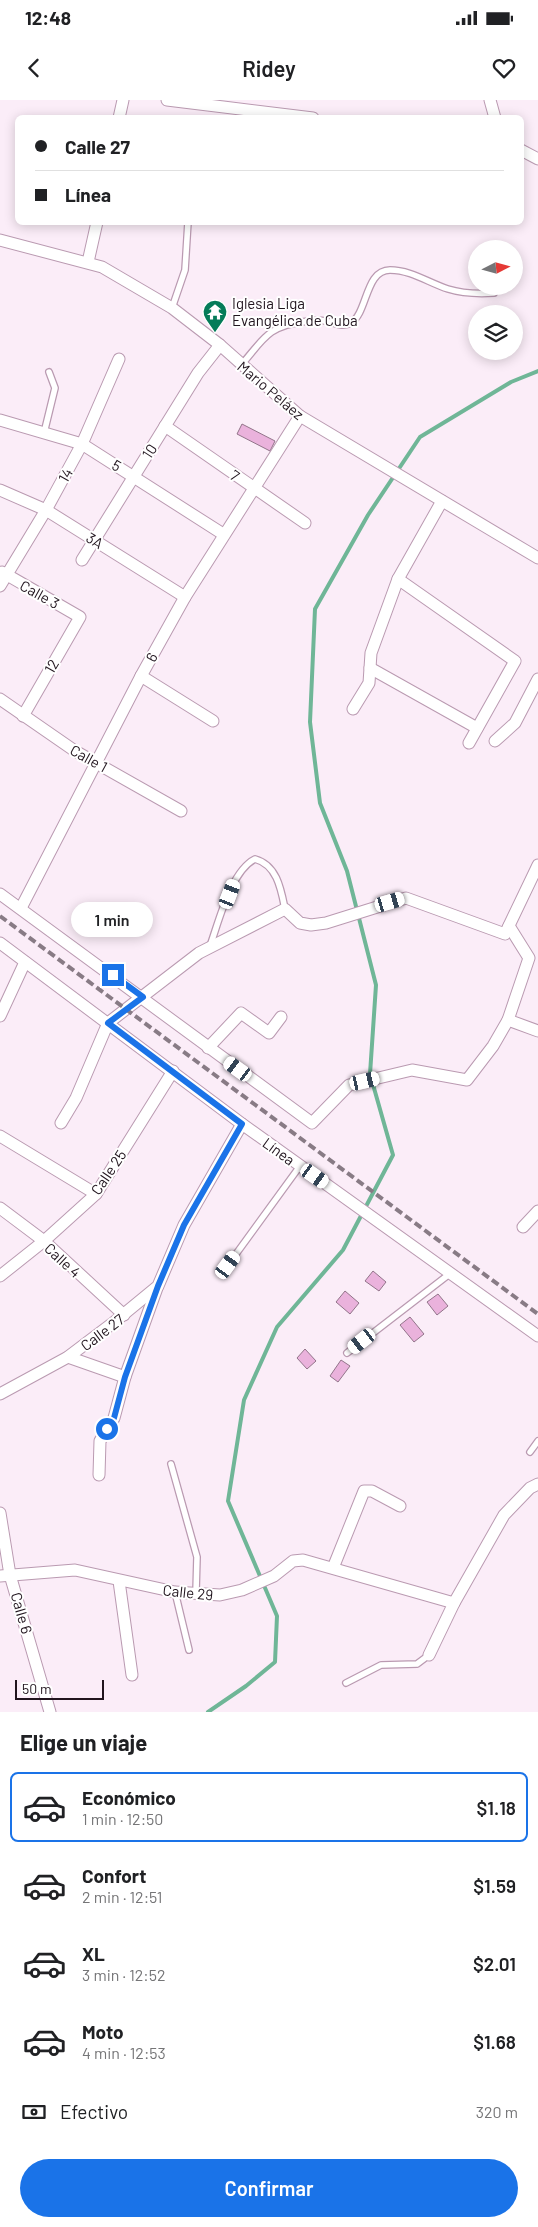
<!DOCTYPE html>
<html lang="es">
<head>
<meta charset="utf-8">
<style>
	body { margin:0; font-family:Barlow,sans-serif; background:#f6f6f6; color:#202124; height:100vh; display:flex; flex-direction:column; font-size:19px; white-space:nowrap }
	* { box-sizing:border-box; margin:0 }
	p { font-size:16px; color:#757577 }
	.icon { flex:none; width:28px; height:28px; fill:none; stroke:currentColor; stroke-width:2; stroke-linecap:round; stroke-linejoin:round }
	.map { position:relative; height:1612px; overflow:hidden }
	.drawer { display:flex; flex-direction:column; background:#fff; flex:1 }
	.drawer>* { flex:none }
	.top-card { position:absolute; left:15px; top:15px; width:509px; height:110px; border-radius:8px; box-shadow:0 2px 12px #0003; display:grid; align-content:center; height:110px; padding:0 20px; background:#fff }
	.needle { width:32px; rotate:84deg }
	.tools { position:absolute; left:468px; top:140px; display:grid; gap:10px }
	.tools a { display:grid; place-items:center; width:55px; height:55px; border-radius:50%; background:#fff; box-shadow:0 2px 12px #0003; font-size:25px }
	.scale { position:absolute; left:15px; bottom:12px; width:89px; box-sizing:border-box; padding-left:5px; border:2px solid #21151e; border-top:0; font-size:14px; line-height:18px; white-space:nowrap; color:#21151e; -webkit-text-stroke:4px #fff; paint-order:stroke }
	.end { position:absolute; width:22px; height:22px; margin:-11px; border:6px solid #1a73e8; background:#fff; box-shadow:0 0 0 2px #fff }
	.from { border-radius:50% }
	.bubble { position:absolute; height:35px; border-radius:18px; background:#fff; box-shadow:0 2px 12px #0003; font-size:16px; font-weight:600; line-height:35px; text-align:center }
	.car { position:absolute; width:15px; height:30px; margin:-15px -8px; border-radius:6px; box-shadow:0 0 4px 1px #0007; background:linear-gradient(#fff 24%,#345 0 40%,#fff 0 76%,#345 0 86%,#fff 0) }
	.top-card b { display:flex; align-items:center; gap:18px; height:48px; font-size:19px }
	.top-card b+b { border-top:1px solid #e0e0e0 }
	.top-card i { width:12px; height:12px; background:#202124 }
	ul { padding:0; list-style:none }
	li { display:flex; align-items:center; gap:15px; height:70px; margin:0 10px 8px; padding:0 10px; border:2px solid transparent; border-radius:8px }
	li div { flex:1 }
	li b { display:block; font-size:19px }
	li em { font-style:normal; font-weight:600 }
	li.selected { border-color:#1a73e8 }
	li>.icon { width:45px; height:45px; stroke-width:1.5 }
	h2 { padding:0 20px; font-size:22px; line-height:60px }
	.pay { display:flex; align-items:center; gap:12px; height:55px; padding:0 20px; font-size:19px }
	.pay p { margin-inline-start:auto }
	.primary-button { display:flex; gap:10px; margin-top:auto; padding:10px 20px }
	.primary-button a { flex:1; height:58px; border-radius:30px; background:#1a73e8; color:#fff; font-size:20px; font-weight:600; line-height:58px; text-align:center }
	.status { display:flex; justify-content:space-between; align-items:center; height:35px; padding:0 25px; background:#fff; direction:ltr }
	.status svg { height:14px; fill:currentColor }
	header { display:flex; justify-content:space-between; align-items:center; height:65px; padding:0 20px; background:#fff; font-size:22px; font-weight:600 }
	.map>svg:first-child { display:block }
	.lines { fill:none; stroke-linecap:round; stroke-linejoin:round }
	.stream { stroke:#6fb697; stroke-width:4 }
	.building { fill:#eab2dc; stroke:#92748a }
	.service-casing { stroke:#ba9ab1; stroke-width:8 }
	.minor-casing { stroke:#ba9ab1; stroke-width:13 }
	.service { stroke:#fff; stroke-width:5.5 }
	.minor { stroke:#fff; stroke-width:11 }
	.rail { stroke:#887b85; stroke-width:4; stroke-dasharray:8 4; stroke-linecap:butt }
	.route { stroke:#1a73e8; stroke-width:6 }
	.labels { text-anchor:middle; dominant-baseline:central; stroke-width:4; stroke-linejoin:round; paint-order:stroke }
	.poi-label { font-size:15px; fill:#21151e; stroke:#fff; text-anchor:start }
	.street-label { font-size:15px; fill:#21151e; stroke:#fff }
</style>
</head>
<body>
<div class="status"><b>12:48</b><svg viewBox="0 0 49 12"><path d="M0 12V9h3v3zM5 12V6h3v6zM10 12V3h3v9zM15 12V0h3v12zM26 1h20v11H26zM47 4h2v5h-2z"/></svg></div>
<header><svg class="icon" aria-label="back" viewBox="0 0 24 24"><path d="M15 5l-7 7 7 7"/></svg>Ridey<svg class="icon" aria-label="heart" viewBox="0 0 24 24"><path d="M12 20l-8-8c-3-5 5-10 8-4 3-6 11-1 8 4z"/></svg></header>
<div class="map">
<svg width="538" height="1612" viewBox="0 0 538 1612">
	<rect width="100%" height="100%" fill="#fbedf8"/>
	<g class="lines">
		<!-- stream -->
		<path class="stream" d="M208,1612l38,-26 29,-24 2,-46 -49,-115 16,-101 33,-73 66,-77 50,-95 -23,-81 6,-89 -29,-114 -27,-68 -10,-81 5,-113 53,-94 52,-78 91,-55 27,-11"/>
	</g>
	<!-- building -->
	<g class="building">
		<path d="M242,324l33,17 -5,10 -33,-17z"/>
		<path d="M373,1171l13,11 -7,9 -14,-10z"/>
		<path d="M345,1191l14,12 -9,11 -14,-12z"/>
		<path d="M438,1194l10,12 -11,9 -10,-13z"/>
		<path d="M410,1217l14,17 -10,8 -14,-17z"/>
		<path d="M305,1249l11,12 -9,8 -10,-11z"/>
		<path d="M341,1260l9,6 -12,16 -8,-6z"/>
	</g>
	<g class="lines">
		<defs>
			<g id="service">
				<path d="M172,208l13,-38 3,-48"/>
				<path d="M242,264c21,-24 26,-38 60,-42 7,-1 16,-3 23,-1 8,1 17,7 26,2 17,-11 14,-53 39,-53 21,0 39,13 58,19 16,5 30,5 46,4"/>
				<path d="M44,333l11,-45 -6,-16"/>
				<path d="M210,846c9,-25 21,-75 45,-87 22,6 26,30 30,50"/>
				<path d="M228,1165l72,-99"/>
				<path d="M347,1253l105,-81"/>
				<path d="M530,1352l8,-11"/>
				<path d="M171,1364l26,93 -1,35"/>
				<path d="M175,1492l14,58"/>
				<path d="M346,1583l35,-18 36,-1 12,-9"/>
			</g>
			<g id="minor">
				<path d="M167,0l146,18"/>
				<path d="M490,0l5,18"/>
				<path d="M119,18l4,-18"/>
				<path d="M521,50l17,9"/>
				<path d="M0,140l102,27 70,41 48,37 80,71 238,142"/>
				<path d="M88,162l9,-40"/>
				<path d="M0,320l82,24 141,90"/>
				<path d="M165,326l140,97"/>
				<path d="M0,390l46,20 139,87"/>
				<path d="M82,460l116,-187 22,-28"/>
				<path d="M2,472l78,45 -57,99"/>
				<path d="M398,479l117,82 -46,82"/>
				<path d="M0,486l46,-76 36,-66 37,-85"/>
				<path d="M370,568l107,60"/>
				<path d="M141,576l72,45"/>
				<path d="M0,599l75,52 106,60"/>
				<path d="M353,609l16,-26 2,-30 27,-74 44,-78"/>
				<path d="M495,641l20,-18 23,-44"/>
				<path d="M0,794l312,229 37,-38 63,-15 55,10 26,-34 15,-26 21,-62 -20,-32"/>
				<path d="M21,808l120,-232 44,-79 115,-181"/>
				<path d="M0,843l242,181 296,212"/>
				<path d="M0,916l25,-54"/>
				<path d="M508,920l30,11"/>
				<path d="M208,948l33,-35 28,20 12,-16"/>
				<path d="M61,1023l15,-25 32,-75 91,-70 86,-44 15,14 11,2 15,-2 80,-25 99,36 33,-69"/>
				<path d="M0,1036l96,58"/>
				<path d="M0,1108l44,33 80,74"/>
				<path d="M523,1127l15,-16"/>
				<path d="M0,1176l44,-35 52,-47 77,-123"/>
				<path d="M68,1257l57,20"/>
				<path d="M0,1294l68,-37 45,-34 45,-37 26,-61 58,-101"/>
				<path d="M99,1375l1,-34 14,-23 11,-41 32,-89"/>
				<path d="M0,1413l10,62 40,137"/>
				<path d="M333,1468l31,-77h8l28,15"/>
				<path d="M0,1476l75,-6 100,22 45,3 22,-5 32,-14 19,-15 10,-1 151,43"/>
				<path d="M119,1481l13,94"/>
				<path d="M429,1555l25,-52 50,-88 26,-27 8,-4"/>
			</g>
		</defs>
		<!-- service casing -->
		<use href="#service" class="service-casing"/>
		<!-- minor casing -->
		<use href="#minor" class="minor-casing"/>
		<!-- service -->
		<use href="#service" class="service"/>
		<!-- minor -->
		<use href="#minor" class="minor"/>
		<!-- rail -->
		<path class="rail" d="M0,816l538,398"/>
	</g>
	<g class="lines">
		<!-- route -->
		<path class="route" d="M107,1329l7,-11 11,-41 33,-91 26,-61 58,-101 -134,-101 35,-26 -30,-22"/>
	</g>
	<!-- icons -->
	<defs>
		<symbol id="temple-pin" viewBox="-11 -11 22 30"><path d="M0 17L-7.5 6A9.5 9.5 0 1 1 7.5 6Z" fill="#057c59" stroke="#fff"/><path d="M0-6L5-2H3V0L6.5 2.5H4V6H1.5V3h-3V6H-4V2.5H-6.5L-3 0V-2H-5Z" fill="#fff"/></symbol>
	</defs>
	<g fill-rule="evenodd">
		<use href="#temple-pin" x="201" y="198" width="28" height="38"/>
	</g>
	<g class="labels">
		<!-- poi labels -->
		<g class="poi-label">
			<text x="232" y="203">Iglesia Liga<tspan x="232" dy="17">Evangélica de Cuba</tspan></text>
		</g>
		<!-- street labels -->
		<g class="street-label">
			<text transform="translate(271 290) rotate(40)">Mario Peláez</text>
			<text transform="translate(149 351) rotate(-57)">10</text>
			<text transform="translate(117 365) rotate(31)">5</text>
			<text transform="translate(65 375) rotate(-61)">14</text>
			<text transform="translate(235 375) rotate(35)">7</text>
			<text transform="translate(95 440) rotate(32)">3A</text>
			<text transform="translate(40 494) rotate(29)">Calle 3</text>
			<text transform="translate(151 557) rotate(-61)">6</text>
			<text transform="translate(51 566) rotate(-60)">12</text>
			<text transform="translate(89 658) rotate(29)">Calle 1</text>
			<text transform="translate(279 1051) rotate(36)">Línea</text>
			<text transform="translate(108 1072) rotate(-56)">Calle 25</text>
			<text transform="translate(63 1160) rotate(43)">Calle 4</text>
			<text transform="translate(102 1232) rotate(-37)">Calle 27</text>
			<text transform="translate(188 1492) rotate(6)">Calle 29</text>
			<text transform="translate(22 1513) rotate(74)">Calle 6</text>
		</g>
	</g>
</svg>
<div class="tools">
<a><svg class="needle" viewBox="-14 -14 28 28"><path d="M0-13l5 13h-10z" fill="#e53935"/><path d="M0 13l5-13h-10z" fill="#757577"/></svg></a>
<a><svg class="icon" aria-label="layers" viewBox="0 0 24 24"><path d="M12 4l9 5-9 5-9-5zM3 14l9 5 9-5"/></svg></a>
</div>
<div class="scale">50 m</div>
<i class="end from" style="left:107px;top:1329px"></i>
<i class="end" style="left:113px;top:875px"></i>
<div class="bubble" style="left:71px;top:802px;width:82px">1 min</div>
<i class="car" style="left:230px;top:794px;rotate:21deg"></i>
<i class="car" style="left:390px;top:802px;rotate:74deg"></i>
<i class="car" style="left:238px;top:969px;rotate:306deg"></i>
<i class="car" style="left:365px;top:981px;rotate:77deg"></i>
<i class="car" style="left:315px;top:1076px;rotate:125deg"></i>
<i class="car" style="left:228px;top:1165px;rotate:36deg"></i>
<i class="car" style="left:362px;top:1241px;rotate:232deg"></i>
<div class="top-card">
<b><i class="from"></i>Calle 27</b>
<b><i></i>Línea</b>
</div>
</div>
<section class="drawer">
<h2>Elige un viaje</h2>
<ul>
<li class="selected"><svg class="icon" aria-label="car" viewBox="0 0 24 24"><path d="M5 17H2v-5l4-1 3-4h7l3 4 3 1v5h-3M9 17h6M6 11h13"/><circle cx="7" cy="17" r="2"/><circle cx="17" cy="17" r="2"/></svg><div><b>Económico</b><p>1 min · 12:50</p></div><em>$1.18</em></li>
<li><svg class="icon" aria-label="car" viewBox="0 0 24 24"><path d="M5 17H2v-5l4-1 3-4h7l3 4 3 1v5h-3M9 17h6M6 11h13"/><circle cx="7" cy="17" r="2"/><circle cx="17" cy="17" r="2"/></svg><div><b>Confort</b><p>2 min · 12:51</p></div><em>$1.59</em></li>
<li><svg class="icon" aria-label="car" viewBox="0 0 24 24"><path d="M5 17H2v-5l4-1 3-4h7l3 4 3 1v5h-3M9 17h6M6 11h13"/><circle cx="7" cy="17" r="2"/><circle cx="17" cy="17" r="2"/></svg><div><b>XL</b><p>3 min · 12:52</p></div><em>$2.01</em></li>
<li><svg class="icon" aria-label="car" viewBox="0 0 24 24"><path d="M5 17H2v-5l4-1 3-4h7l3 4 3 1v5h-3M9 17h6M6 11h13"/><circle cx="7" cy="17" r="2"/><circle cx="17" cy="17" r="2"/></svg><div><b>Moto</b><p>4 min · 12:53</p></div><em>$1.68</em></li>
</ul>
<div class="pay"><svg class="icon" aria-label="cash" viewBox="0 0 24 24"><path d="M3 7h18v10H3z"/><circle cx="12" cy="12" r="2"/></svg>Efectivo<p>320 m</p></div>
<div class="primary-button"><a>Confirmar</a></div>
</section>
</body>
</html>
